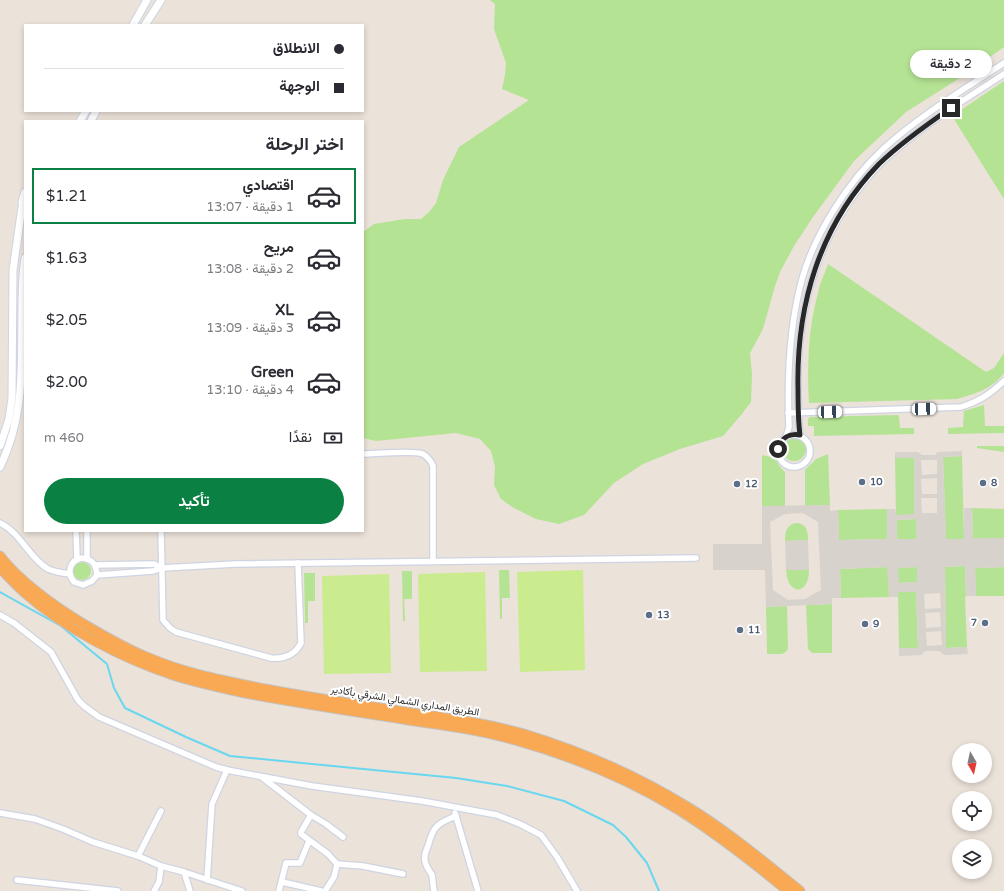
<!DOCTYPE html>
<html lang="ar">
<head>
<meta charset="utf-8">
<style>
	body { margin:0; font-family:"Varela Round",Vazirmatn,sans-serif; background:#f2f2f3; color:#2b2b33; direction:rtl; height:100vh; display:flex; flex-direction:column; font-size:15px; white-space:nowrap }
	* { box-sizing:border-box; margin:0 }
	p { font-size:13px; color:#7c7c81 }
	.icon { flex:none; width:22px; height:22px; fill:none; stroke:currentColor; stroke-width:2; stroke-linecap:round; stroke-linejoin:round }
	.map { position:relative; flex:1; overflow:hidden; direction:ltr }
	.drawer { position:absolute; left:24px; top:120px; width:340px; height:412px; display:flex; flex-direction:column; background:#fff; border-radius:0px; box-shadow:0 2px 6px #0003; direction:rtl }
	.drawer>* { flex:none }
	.banner { position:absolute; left:24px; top:24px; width:340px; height:88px; border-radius:0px; box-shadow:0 2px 6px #0003; direction:rtl; display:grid; align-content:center; height:88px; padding:0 20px; background:#fff }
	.needle { width:26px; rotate:171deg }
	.buttons { position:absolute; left:952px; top:743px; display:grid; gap:8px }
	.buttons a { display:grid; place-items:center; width:40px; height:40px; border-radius:50%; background:#fff; box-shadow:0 2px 6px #0003; font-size:20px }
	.end { position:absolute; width:18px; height:18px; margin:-9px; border:5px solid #282828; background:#fff; box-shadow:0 0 0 2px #fff }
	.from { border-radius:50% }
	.bubble { position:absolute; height:28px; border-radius:14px; background:#fff; box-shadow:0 2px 6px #0003; font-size:13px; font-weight:600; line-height:28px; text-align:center; direction:rtl }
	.car { position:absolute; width:12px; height:24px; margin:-12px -6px; border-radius:5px; box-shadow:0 0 3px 1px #0007; background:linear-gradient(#fff 24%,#345 0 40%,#fff 0 76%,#345 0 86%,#fff 0) }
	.banner b { display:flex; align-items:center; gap:14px; height:38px; font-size:15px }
	.banner b+b { border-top:1px solid #e1e1e2 }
	.banner i { width:10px; height:10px; background:#2b2b33 }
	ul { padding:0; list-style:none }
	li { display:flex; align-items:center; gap:12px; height:56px; margin:0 8px 6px; padding:0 12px; border:2px solid transparent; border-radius:0px }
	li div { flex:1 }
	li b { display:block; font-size:15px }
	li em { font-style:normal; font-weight:600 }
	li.current { border-color:#0b8043 }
	li>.icon { width:36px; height:36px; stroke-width:1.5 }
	h2 { padding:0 20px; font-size:18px; line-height:48px }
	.pay { display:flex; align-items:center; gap:10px; height:44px; padding:0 20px; font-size:15px }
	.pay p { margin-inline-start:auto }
	.action { display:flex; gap:8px; margin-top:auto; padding:8px 20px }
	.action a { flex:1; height:46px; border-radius:24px; background:#0b8043; color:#fff; font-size:16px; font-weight:600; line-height:46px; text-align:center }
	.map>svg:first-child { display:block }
	.green { fill:#b5e394 }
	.pitch { fill:#cbeb8f }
	.plaza { fill:#d7d2cc; fill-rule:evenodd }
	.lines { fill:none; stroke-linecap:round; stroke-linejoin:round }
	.stream { stroke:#69d7f0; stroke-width:2 }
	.minor-casing { stroke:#ced4e2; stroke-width:8 }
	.tertiary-casing { stroke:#ced4e2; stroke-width:9 }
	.trunk-casing { stroke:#c3c3c3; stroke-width:11 }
	.minor { stroke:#fff; stroke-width:5.5 }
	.tertiary { stroke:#fff; stroke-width:7 }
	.trunk { stroke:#f9a853; stroke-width:9 }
	.route { stroke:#282828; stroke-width:5 }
	.service-dot { fill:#5c6f8a; stroke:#fff; stroke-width:1.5 }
	.labels { text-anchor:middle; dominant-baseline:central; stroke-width:4; stroke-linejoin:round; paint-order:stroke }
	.service-label { font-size:10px; font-weight:bold; fill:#4e5e75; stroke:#fff; text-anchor:start }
	.street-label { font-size:10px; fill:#282828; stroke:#fff }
</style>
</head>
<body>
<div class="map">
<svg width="1004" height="891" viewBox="0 0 1004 891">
	<rect width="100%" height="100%" fill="#ebe2d9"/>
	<!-- green -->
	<g class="green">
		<path d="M490,0h514v47l-41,29 -57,36 -52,49 -41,56 -19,29 -14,26 -5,14 -12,43 -13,24 2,21 -1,28 -10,13 -18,21 -43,13 -37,15 -29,19 -30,32 -25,9 -23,-5 -24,-12 -11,-8 -7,-14 1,-18 -4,-16 -11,-12 -24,-6 -80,8 -13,-3v-206l11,-8 31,-5h16l8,-7 7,-9 7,-23 16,-33 70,-47 -27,-11 3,-14 1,-12 -12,-34 1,-25z"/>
		<path d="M1004,81v118l-52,-83z"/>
		<path d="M828,264l158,108 8,-4 10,-15v20c-12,16 -29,21 -47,26l-148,4c-2,-37 -1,-74 9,-110 2,-10 7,-20 10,-29z"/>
		<path d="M984,405l1,21h19v7l-56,1v-6l15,-1 1,-16z"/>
		<path d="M898,415l1,2 1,11h14v6l-100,2v-10h-6v-7l2,-2z"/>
		<circle cx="794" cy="449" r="12"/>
		<path d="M977,446h27v6l-27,-4z"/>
		<path d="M828,454l2,51 -25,1v-36l11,-11z"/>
		<path d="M762,455l13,3 5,9 5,5v34h-23z"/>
		<path d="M962,456l2,83 -18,1 -3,-83z"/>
		<path d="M895,458h19v57h-18z"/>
		<path d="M972,508l32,1v29h-31z"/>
		<path d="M887,509l1,30 -49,1 -1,-30z"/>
		<path d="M916,519v20h-19v-19z"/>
		<path d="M795,523c11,0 13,7 13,17l-23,1c0,-9 1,-15 10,-18z"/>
		<circle cx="82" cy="571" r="9"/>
		<path d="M965,566l1,30 -1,2 2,49 -21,1 -1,-81z"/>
		<path d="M888,567l1,30 -48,1 -1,-29z"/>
		<path d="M917,567l1,15 -20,1v-15z"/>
		<path d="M1004,567v29h-28l-1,-28z"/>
		<path d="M499,570h10l1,28h-8v21h-2z"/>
		<path d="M786,570h23c0,25 -21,27 -23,0z"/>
		<path d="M402,571h10v28h-8l1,22h-2z"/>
		<path d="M304,573h11v28h-7v22h-3z"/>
		<path d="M916,591l2,57h-19l-1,-56z"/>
		<path d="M832,604v49h-20l-4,-4 -2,-44z"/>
		<path d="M787,606l1,41 -1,4 -5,3h-15l-1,-47z"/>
	</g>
	<!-- pitch -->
	<g class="pitch">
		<path d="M583,570l2,100 -65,2 -3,-100z"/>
		<path d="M485,572l2,99 -67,1 -2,-98z"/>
		<path d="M389,574l2,99 -67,1 -2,-98z"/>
	</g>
	<!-- plaza -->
	<g class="plaza">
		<path d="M962,451v5l-19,1 3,82h18v-31h8l1,30h31v29l-29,1 1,28h-10l-1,-30 -20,1 1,81 21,-1 1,7 -23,1 -6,-4h-14l-4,4 -22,1v-8h19l-2,-56h-18v5h-9l-2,-30 -47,2 1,29h-9v6l-66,3 -1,-37h-52v-26h49v-38l68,-1v6l8,-1 1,30 48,-1v-30h8l1,6 18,-1v-56h-19v-6h23l4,3h14l1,-3zM921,460h16v14l-15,1zM937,478v16h-15l-1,-15zM921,498h16v15h-15zM803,513l15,9 3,68 -16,9 -17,1 -15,-10 -3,-68 15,-8zM916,519v20h-19v-19zM917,567v15l-18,1 -1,-15zM940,593l1,15 -16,1 -1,-15zM940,612l1,15 -15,1 -1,-15zM941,631l1,14 -15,1 -1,-14z"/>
		<path d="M808,540l1,30h-23l-1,-29z"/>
	</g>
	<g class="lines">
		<!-- stream -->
		<path class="stream" d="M0,592l61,34 46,38 7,24 11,20 61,29 44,19 226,22 51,8 57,15 49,24 13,12 21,26 12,28"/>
		<defs>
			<g id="minor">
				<path d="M788,413l173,-6c19,-6 29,-13 43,-26"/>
				<circle cx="794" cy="451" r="16"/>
				<path d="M800,435c-2,-15 -2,-30 -2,-45 -2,-85 22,-163 81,-225 6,-6 12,-11 18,-16 33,-29 71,-51 107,-75"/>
				<path d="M786,437l3,-10c-2,-49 0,-100 13,-148 13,-46 46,-97 81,-130 35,-32 81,-60 121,-86"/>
				<path d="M363,454c12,0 51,-4 60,0 5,3 8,7 10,12v95"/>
				<path d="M0,523c21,10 29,35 48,46 7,3 14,4 22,5"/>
				<path d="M76,531l1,28"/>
				<path d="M87,531v28"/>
				<path d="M161,531l2,89 7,8 6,4 95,26c13,1 24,-3 30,-15l-3,-80"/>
				<path d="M82,558c11,1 14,7 15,17l-5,6 -9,4 -9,-3c-8,-10 -4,-22 8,-24z"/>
				<path d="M95,565l59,-1 8,4"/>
				<path d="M97,575l56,-4 9,-3 73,-4 461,-6"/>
				<path d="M0,615l14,8 37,29 27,48 6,6 15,11 117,50 11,3 85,16 110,15 75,14 23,9 21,11 16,22 20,34"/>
				<path d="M263,778l48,37 -10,17v2l27,20 9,10"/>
				<path d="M0,813l35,6 28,10 30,13 45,14"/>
				<path d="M455,813l23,78"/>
				<path d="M311,815l15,9 17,13"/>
				<path d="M161,866l-23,-10 23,-45"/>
				<path d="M184,872l6,19"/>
				<path d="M17,880l101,11"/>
				<path d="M207,880l5,-76 15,-34"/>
				<path d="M282,882l39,9"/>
				<path d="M154,891l5,-9 2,-16 23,6 58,19"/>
				<path d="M279,891l7,-28h14l9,-22"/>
				<path d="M325,891l9,-14 3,-13 26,2 40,8"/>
				<path d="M434,891c-1,-5 -1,-11 -2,-16 -3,-5 -6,-8 -7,-14 -1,-5 1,-11 3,-15 5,-20 10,-23 28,-30"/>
			</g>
			<g id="tertiary">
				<path d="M133,25l14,-25"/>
				<path d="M145,25l16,-25"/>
				<path d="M80,121l6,-10"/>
				<path d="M91,121l5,-10"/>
				<path d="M24,211l-2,-9 3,-10"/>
				<path d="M0,446l9,-27 3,-21 1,-128 9,-63"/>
				<path d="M0,467c25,-52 21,-98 22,-154 0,-18 0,-37 3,-55"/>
			</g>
			<g id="trunk">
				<path d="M0,556c19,25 55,51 82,67 22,13 44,26 67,35 37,16 77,23 116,31 47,9 94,16 141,23 39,6 79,11 118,22 56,17 111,41 162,72 40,24 77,55 114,85"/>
				<path d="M0,568c8,8 16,17 25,25 39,35 97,65 148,82 22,7 45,12 67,17 56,11 112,19 168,28 36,5 72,10 107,20 57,16 114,39 164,70 38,24 74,52 109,81"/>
			</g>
		</defs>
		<!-- minor casing -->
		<use href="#minor" class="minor-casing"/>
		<!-- tertiary casing -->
		<use href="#tertiary" class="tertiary-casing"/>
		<!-- trunk casing -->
		<use href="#trunk" class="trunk-casing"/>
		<!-- minor -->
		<use href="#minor" class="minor"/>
		<!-- tertiary -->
		<use href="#tertiary" class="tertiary"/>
		<!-- trunk -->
		<use href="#trunk" class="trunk"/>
	</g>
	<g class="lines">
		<!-- route -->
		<path class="route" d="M778,449c3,-11 11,-16 22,-14 -2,-15 -2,-30 -2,-45 -2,-84 21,-164 81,-226 22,-21 47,-39 72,-56"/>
	</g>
	<!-- markers -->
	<g class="service-dot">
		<circle cx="862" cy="482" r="4"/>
		<circle cx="983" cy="483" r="4"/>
		<circle cx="737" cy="484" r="4"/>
		<circle cx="649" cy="615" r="4"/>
		<circle cx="985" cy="623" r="4"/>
		<circle cx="865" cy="624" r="4"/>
		<circle cx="740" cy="630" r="4"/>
	</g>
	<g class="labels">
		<!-- service labels -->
		<g class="service-label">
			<text x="870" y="482">10</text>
			<text x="991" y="483">8</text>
			<text x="745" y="484">12</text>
			<text x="657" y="615">13</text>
			<text x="977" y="623" text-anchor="end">7</text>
			<text x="873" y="624">9</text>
			<text x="748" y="630">11</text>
		</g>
		<!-- street labels -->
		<g class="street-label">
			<text transform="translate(405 701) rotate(9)">الطريق المداري الشمالي الشرقي بأكادير</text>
		</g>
	</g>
</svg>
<div class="buttons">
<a><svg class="needle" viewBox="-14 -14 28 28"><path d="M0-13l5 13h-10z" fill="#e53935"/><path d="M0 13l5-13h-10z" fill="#7c7c81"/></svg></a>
<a><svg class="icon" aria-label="locate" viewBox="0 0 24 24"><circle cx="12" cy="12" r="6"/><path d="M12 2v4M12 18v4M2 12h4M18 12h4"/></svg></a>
<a><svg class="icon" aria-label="layers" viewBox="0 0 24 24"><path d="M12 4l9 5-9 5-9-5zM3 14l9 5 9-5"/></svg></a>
</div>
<i class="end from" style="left:778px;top:449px"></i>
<i class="end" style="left:951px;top:108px"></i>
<div class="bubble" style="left:910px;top:50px;width:82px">2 دقيقة</div>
<i class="car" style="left:924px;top:409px;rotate:88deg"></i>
<i class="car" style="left:830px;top:412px;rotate:88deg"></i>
<div class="banner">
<b><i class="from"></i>الانطلاق</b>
<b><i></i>الوجهة</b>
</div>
<section class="drawer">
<h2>اختر الرحلة</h2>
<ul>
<li class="current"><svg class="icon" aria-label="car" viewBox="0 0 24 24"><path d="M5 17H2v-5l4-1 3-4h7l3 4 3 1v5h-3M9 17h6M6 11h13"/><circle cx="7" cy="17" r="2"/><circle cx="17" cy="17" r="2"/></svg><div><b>اقتصادي</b><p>1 دقيقة · 13:07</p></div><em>$1.21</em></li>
<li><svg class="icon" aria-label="car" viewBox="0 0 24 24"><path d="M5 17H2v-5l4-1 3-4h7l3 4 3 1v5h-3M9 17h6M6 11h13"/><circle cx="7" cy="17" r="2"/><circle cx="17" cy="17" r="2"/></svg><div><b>مريح</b><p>2 دقيقة · 13:08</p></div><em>$1.63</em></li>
<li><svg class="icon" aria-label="car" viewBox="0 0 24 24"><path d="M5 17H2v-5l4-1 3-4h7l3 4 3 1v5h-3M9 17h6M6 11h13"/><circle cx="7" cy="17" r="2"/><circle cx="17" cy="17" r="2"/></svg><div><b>XL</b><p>3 دقيقة · 13:09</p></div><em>$2.05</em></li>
<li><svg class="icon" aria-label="car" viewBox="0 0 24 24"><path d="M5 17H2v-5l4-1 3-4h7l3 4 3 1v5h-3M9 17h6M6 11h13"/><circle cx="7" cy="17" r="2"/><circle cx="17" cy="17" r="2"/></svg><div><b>Green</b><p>4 دقيقة · 13:10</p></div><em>$2.00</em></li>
</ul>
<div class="pay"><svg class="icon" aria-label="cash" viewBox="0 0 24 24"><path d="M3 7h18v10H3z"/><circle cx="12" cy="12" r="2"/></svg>نقدًا<p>460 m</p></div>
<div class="action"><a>تأكيد</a></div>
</section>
</div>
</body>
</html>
